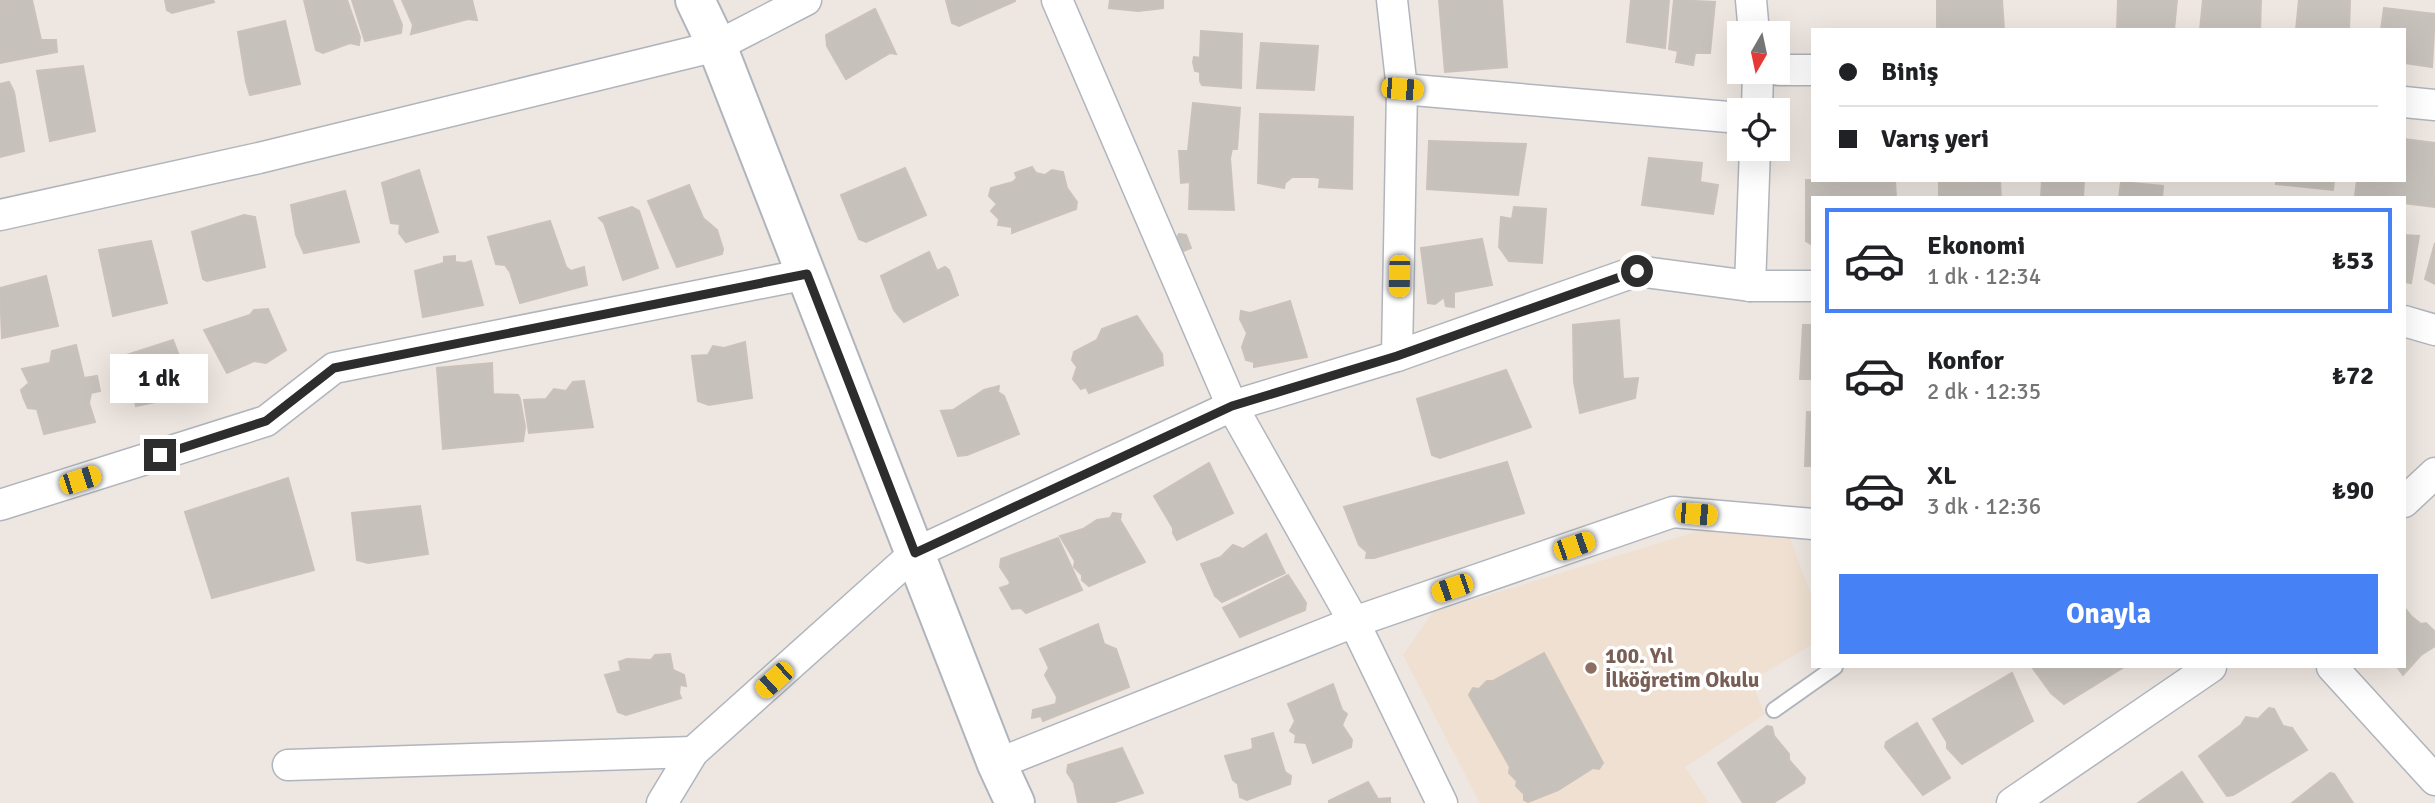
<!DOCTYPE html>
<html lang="tr">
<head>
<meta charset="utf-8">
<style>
	body { margin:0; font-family:Signika,sans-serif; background:#f6f6f6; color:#202124; height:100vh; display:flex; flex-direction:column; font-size:26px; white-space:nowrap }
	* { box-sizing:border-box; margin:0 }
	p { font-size:23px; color:#757577 }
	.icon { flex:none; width:38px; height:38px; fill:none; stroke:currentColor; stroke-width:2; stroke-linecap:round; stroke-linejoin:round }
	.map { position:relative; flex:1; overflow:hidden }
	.details { position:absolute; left:1811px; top:196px; width:595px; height:472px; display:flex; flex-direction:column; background:#fff; border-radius:0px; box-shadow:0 7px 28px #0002 }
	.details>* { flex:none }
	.banner { position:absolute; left:1811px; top:28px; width:595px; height:154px; border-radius:0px; box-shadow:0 7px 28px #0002; display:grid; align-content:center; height:154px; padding:0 28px; background:#fff }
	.needle { width:46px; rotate:189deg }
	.controls { position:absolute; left:1727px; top:21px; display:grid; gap:14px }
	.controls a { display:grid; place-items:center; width:63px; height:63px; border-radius:0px; background:#fff; box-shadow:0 7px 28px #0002; font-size:35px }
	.end { position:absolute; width:32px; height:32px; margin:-16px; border:9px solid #2d2d2d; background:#fff; box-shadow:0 0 0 4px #fff }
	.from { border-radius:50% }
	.bubble { position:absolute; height:49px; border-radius:0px; background:#fff; box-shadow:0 7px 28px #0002; font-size:23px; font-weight:700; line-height:49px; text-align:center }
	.car { position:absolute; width:21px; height:42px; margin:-21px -10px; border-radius:9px; box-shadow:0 0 5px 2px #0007; background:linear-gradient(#f5c518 24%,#345 0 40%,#f5c518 0 76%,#345 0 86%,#f5c518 0) }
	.banner b { display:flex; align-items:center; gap:24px; height:66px; font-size:26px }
	.banner b+b { border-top:2px solid #e0e0e0 }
	.banner i { width:18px; height:18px; background:#202124 }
	ul { padding:12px 0 0; list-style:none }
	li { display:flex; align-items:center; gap:21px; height:105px; margin:0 14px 10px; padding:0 14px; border:4px solid transparent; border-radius:0px }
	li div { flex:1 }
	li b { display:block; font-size:26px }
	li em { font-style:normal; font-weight:700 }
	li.on { border-color:#4681f6 }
	li>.icon { width:63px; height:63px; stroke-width:1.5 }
	.cta { display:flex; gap:14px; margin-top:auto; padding:14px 28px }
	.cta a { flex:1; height:80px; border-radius:0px; background:#4681f6; color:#fff; font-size:28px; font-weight:700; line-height:80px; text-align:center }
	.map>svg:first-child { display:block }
	.education { fill:#efe0d1 }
	.building { fill:#c7c1bb; stroke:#cac2ba; stroke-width:2 }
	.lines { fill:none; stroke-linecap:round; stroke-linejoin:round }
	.lane-casing { stroke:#b0b5bd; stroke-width:18 }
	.street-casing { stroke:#b0b5bd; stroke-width:33 }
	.secondary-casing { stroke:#b0b5bd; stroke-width:42 }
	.lane { stroke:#fff; stroke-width:14 }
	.street { stroke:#fff; stroke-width:30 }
	.secondary { stroke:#fff; stroke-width:38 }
	.route { stroke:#2d2d2d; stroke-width:9 }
	.education-dot { fill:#8d6e63; stroke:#fff; stroke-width:2.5 }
	.labels { text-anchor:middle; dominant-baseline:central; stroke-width:7; stroke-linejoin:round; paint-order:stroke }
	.education-label { font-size:21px; font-weight:bold; fill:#785e54; stroke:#fff; text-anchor:start }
</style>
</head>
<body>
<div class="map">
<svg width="2435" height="803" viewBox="0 0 2435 803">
	<rect width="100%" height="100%" fill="#eee6e0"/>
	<!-- education -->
	<path class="education" d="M1699,531l90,5 24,64v44l-62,37 14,33 -80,53 24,36h-229l-77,-148 30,-43z"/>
	<!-- building -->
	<g class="building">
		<path d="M0,0h32l9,40h15l1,12 -57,11z"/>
		<path d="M165,0h48l1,2 -42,11 -5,-3z"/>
		<path d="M304,0h43l13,37 -1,8 -9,-2 -27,10 -7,-3z"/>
		<path d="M352,0h40l10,25 -1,8 -36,8z"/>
		<path d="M402,0h70l5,20 -9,-1 -57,15 2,-9z"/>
		<path d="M946,0h69v1l-56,25 -7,-3z"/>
		<path d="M1110,0h53v8l-25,3 -29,-3z"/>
		<path d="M1439,0h63l5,67 -62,5z"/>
		<path d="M1631,0h38l-4,48 -38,-6z"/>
		<path d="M1674,0l41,2 -5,51h-15l-2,12 -17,-3 2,-11 -9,-2z"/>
		<path d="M1937,0h65l2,30h-67z"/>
		<path d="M2118,0h59l-3,30h-57z"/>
		<path d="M2203,0h58l-1,30h-60z"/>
		<path d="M2299,0h51l-1,30h-53z"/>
		<path d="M2384,8l51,6 -3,53 -28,-4v-33h-23z"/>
		<path d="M875,9l21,45 -6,-1 -44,26 -19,-33 -1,-11z"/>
		<path d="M285,21l15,63 -50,11 -4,-13 -8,-50z"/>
		<path d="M1201,31l41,3 -1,54 -39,-3 -2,-4v-9l-5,-1 -2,-9 1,-5 6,1z"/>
		<path d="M1261,43l57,3 -4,44 -57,-2z"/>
		<path d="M83,66l12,65 -45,10 -13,-70z"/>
		<path d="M9,82l5,10 10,59 -24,6v-73z"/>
		<path d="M1193,103l47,5 -3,41h-5l-2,9 4,52 -45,-1 1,-27 -9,1 -2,-32h9z"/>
		<path d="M1260,114l93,3 -1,72 -33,-2 1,-9 -7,-1h-21l-7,6 -1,5 -26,-5z"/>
		<path d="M2404,139l31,4v64l-31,-4v-5l-49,-2 2,-16h47z"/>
		<path d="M1429,141l97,3 -8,51 -91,-6z"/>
		<path d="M1649,158l53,5 -2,19 18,3 -5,29 -71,-9z"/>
		<path d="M1032,167l4,6 9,2 7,-5 11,2 4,16 10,14 -1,7 -64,24v-6l-14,-2 1,-6 -8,-8 6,-7 -8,-8 2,-8 22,-6 4,-4 -2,-5z"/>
		<path d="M905,168l21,47 -60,27 -7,-3 -18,-44z"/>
		<path d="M419,170l19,62 -32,10 -7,-9 1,-9 -9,-1 -9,-40z"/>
		<path d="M1806,180h89l1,18h-83v45l-2,1 -5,-3z"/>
		<path d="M2042,180h42l-1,18h-42z"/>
		<path d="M2276,180h58l-1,10 -57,-6z"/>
		<path d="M2000,181l1,17h-62v-15z"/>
		<path d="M2121,182l42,4 -1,12h-43z"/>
		<path d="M689,185l14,33 14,12 6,19 -1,5 -45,13 -29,-66z"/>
		<path d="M345,191l14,51 -55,11 -8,-18 -5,-30z"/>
		<path d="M632,207l7,4 19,57 -35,12 -19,-57 -5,-5z"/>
		<path d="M1514,207l32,2 -4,54 -33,-2 -10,-14 2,-30 11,2z"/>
		<path d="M244,215l11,2 10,50 -58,14 -4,-2 -11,-47z"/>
		<path d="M550,221l16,46 5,4 13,-4 3,18 -67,18 -10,-31 -5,-7 -9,-1 -8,-27z"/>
		<path d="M1179,234l7,1 5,13 -10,4 -6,-11z"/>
		<path d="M2404,235l15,1 -8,47 -7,-1z"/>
		<path d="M1482,239l10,46 -38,7v15l-8,-1 -2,-9 -9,7 -7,-1 -7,-55z"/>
		<path d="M151,241l16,62 -54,13 -14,-66z"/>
		<path d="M2435,243v41l-10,-5z"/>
		<path d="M929,252l8,19 8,-4 4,3 9,25 -54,27 -10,-12 -13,-34z"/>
		<path d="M455,256v6l10,1 6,-2 12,44 -60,12 -8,-46 29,-8v-6z"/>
		<path d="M46,276l12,50 -56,12 -2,-50z"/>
		<path d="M1290,301l17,56 -53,10v-5l-8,-2 -4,-13 5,-14 -7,-14 1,-8 9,2z"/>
		<path d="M268,309l18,41 -20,13 -12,-2 -27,12 -23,-43 46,-15 4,-5z"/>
		<path d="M1137,316l25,38 1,11 -74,28 -3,-6 -5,2 -8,-10 4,-12 -5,-7 2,-8 23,-12 5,-11z"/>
		<path d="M1619,320l4,59 15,-1 -3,20 -55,15 -6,-31 -1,-57z"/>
		<path d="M1803,325h10v54h-13z"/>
		<path d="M173,340l18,47 -23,6 2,6 -34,7 -9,-38 -7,-11z"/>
		<path d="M745,342l7,56 -43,7 -11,-4 -6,-45 16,-1 5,-9 11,2z"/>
		<path d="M76,345l8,33 13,-2 3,15 -9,2 -2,10 6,19 -51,12 -7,-25 -9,-1 -5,-11 -2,-7 8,-7 -7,-14 28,-6 2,-12z"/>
		<path d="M492,363l1,31 25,1 2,4 5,28 -2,14 -80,8 -6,-81z"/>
		<path d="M1506,370l25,57 -91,31 -8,-3 -15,-56z"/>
		<path d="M584,381l9,46 -64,6 -5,-33 22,-1 8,-10 12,2 7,-9z"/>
		<path d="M999,386l-1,6 6,4 15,38 -52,21 -9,1 -17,-45 12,-1 31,-20z"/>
		<path d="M1807,412h6v54h-8z"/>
		<path d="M1507,462l17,51 -150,45h-8l1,-6 -8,-7 -15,-38z"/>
		<path d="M1209,463l24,50 -56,27 -4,-7v-5l-19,-32z"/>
		<path d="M288,478l26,92 -102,28 -27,-86z"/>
		<path d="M420,506l8,48 -60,9 -11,-3 -5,-47z"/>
		<path d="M1113,513l8,1 -1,6 25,42 -56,24 -7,-6v-5l-8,-8 1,-6 -15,-25 23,-7 14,-9 13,-2z"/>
		<path d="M1266,534l19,39 -63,29 -7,-6 -14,-32 20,-7 12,-12 10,4z"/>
		<path d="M1058,538l24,52 -56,23 -5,-5 -9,1 -12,-21 9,-3 1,-3 -10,-15 1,-8z"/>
		<path d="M1288,575l18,28 -1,7 -65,27 -17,-29z"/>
		<path d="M2404,607l8,10 9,7 5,-1 9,9v14l-14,9 -18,20 -6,-8h7z"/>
		<path d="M1098,624l6,20 12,5 13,38 -86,34 -2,-5 -9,2 1,-8 23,-6 1,-7 -12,-22 4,-7 -9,-19z"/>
		<path d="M1544,653l59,110 -4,6 -6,-1 -35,22 -30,12 -4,-2v-6l-8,-8 1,-5 -8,-8 1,-6 -41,-72 4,-7 6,1 8,-8h6z"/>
		<path d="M670,654l3,16 11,5 2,11 -6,-1 -1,8 2,5 -55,17 -8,-3 -13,-37 16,-4 -2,-9 8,-3 24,1 4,-5z"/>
		<path d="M2032,667h92l-60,37 -13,-11z"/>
		<path d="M2012,673l21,48 -71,43 -15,-16v-6l-14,-23z"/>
		<path d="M1333,684l9,26 5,4 -5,11 10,15 -1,7 -38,16 -7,-20 -11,-1 1,-7 -6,-4 5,-10 -7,-17z"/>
		<path d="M2269,708l5,1 9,17 9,2 15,22 -74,45 -6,1 -28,-40 42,-31 5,-8 12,2z"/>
		<path d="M1917,723l33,55 -27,17 -38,-48 1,-5z"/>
		<path d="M1767,726l5,1 2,9 15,18v6l16,18 -1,5 -31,20h-30l-25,-40z"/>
		<path d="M1273,733l12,39 6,4 -1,8 -43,16 -7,-3 -2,-13 -5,-4 -8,-24 25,-6 3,-2 -1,-9z"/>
		<path d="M1122,748l21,45 -31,10 -34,-1 -4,-19 -7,-11 1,-7z"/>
		<path d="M2182,772l21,31h-65z"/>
		<path d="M2330,773l4,1 19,29h-61z"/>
		<path d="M1368,782l10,17 12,-1v5h-61v-2z"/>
	</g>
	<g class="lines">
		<defs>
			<path id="lane" d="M1774,710l61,-43"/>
			<g id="street">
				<path d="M1057,0l175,406 122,216 88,181"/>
				<path d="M1392,0l10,89 -5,267"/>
				<path d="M1751,0l3,33"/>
				<path d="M1778,70h35"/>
				<path d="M1402,89l338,29"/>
				<path d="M2404,102l31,3"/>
				<path d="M1757,110l1,-38"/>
				<path d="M0,215l259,-57 458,-112 89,-46"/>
				<path d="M1750,286l5,-137"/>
				<path d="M2404,321l31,9"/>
				<path d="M2404,502l31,-29"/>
				<path d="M0,505l266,-84 68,-53 473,-94"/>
				<path d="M2332,667l103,113"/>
				<path d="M997,764l357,-142 319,-110 140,12"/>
				<path d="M288,765l405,-13"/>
				<path d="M662,803l31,-51 222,-199 317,-147 165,-50 240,-85 113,15h63"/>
				<path d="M2012,803l199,-136"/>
			</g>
			<path id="secondary" d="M695,0l22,46 280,718 18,39"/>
		</defs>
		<!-- lane casing -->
		<use href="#lane" class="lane-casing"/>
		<!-- street casing -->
		<use href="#street" class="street-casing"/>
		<!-- secondary casing -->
		<use href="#secondary" class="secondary-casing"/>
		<!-- lane -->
		<use href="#lane" class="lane"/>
		<!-- street -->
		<use href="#street" class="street"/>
		<!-- secondary -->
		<use href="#secondary" class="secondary"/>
	</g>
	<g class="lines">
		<!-- route -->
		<path class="route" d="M160,455l106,-34 68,-53 473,-94 108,279 317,-147 165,-50 240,-85"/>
	</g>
	<!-- markers -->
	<circle class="education-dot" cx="1591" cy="668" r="7"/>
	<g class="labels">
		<!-- education labels -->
		<g class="education-label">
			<text x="1605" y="656">100. Yıl<tspan x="1605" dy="24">İlköğretim Okulu</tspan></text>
		</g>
	</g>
</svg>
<div class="controls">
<a><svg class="needle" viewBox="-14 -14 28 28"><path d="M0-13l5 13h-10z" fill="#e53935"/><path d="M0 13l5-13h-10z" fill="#757577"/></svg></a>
<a><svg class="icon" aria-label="locate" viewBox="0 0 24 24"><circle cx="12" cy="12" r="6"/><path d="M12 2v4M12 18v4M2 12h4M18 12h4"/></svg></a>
</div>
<i class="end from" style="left:1637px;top:271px"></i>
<i class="end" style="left:160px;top:455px"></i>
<div class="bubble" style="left:110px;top:354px;width:98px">1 dk</div>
<i class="car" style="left:1402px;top:89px;rotate:95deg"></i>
<i class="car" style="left:1399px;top:276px;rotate:181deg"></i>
<i class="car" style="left:80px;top:480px;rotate:72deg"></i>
<i class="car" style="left:1696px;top:514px;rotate:95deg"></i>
<i class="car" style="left:1574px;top:546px;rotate:71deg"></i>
<i class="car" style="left:1452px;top:588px;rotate:251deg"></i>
<i class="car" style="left:774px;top:680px;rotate:228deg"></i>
<div class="banner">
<b><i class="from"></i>Biniş</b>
<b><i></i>Varış yeri</b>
</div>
<section class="details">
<ul>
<li class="on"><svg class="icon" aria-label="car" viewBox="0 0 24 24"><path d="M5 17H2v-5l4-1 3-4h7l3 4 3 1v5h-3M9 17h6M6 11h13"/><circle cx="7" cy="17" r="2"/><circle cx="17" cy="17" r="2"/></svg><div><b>Ekonomi</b><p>1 dk · 12:34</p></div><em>₺53</em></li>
<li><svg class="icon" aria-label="car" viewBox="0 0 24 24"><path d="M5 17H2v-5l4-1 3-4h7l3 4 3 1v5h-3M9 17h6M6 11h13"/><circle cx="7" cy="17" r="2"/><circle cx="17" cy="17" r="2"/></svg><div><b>Konfor</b><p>2 dk · 12:35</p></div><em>₺72</em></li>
<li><svg class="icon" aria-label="car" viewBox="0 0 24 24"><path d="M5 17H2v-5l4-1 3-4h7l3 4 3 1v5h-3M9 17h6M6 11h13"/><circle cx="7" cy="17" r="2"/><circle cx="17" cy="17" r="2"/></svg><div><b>XL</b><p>3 dk · 12:36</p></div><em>₺90</em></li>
</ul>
<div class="cta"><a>Onayla</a></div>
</section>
</div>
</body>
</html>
